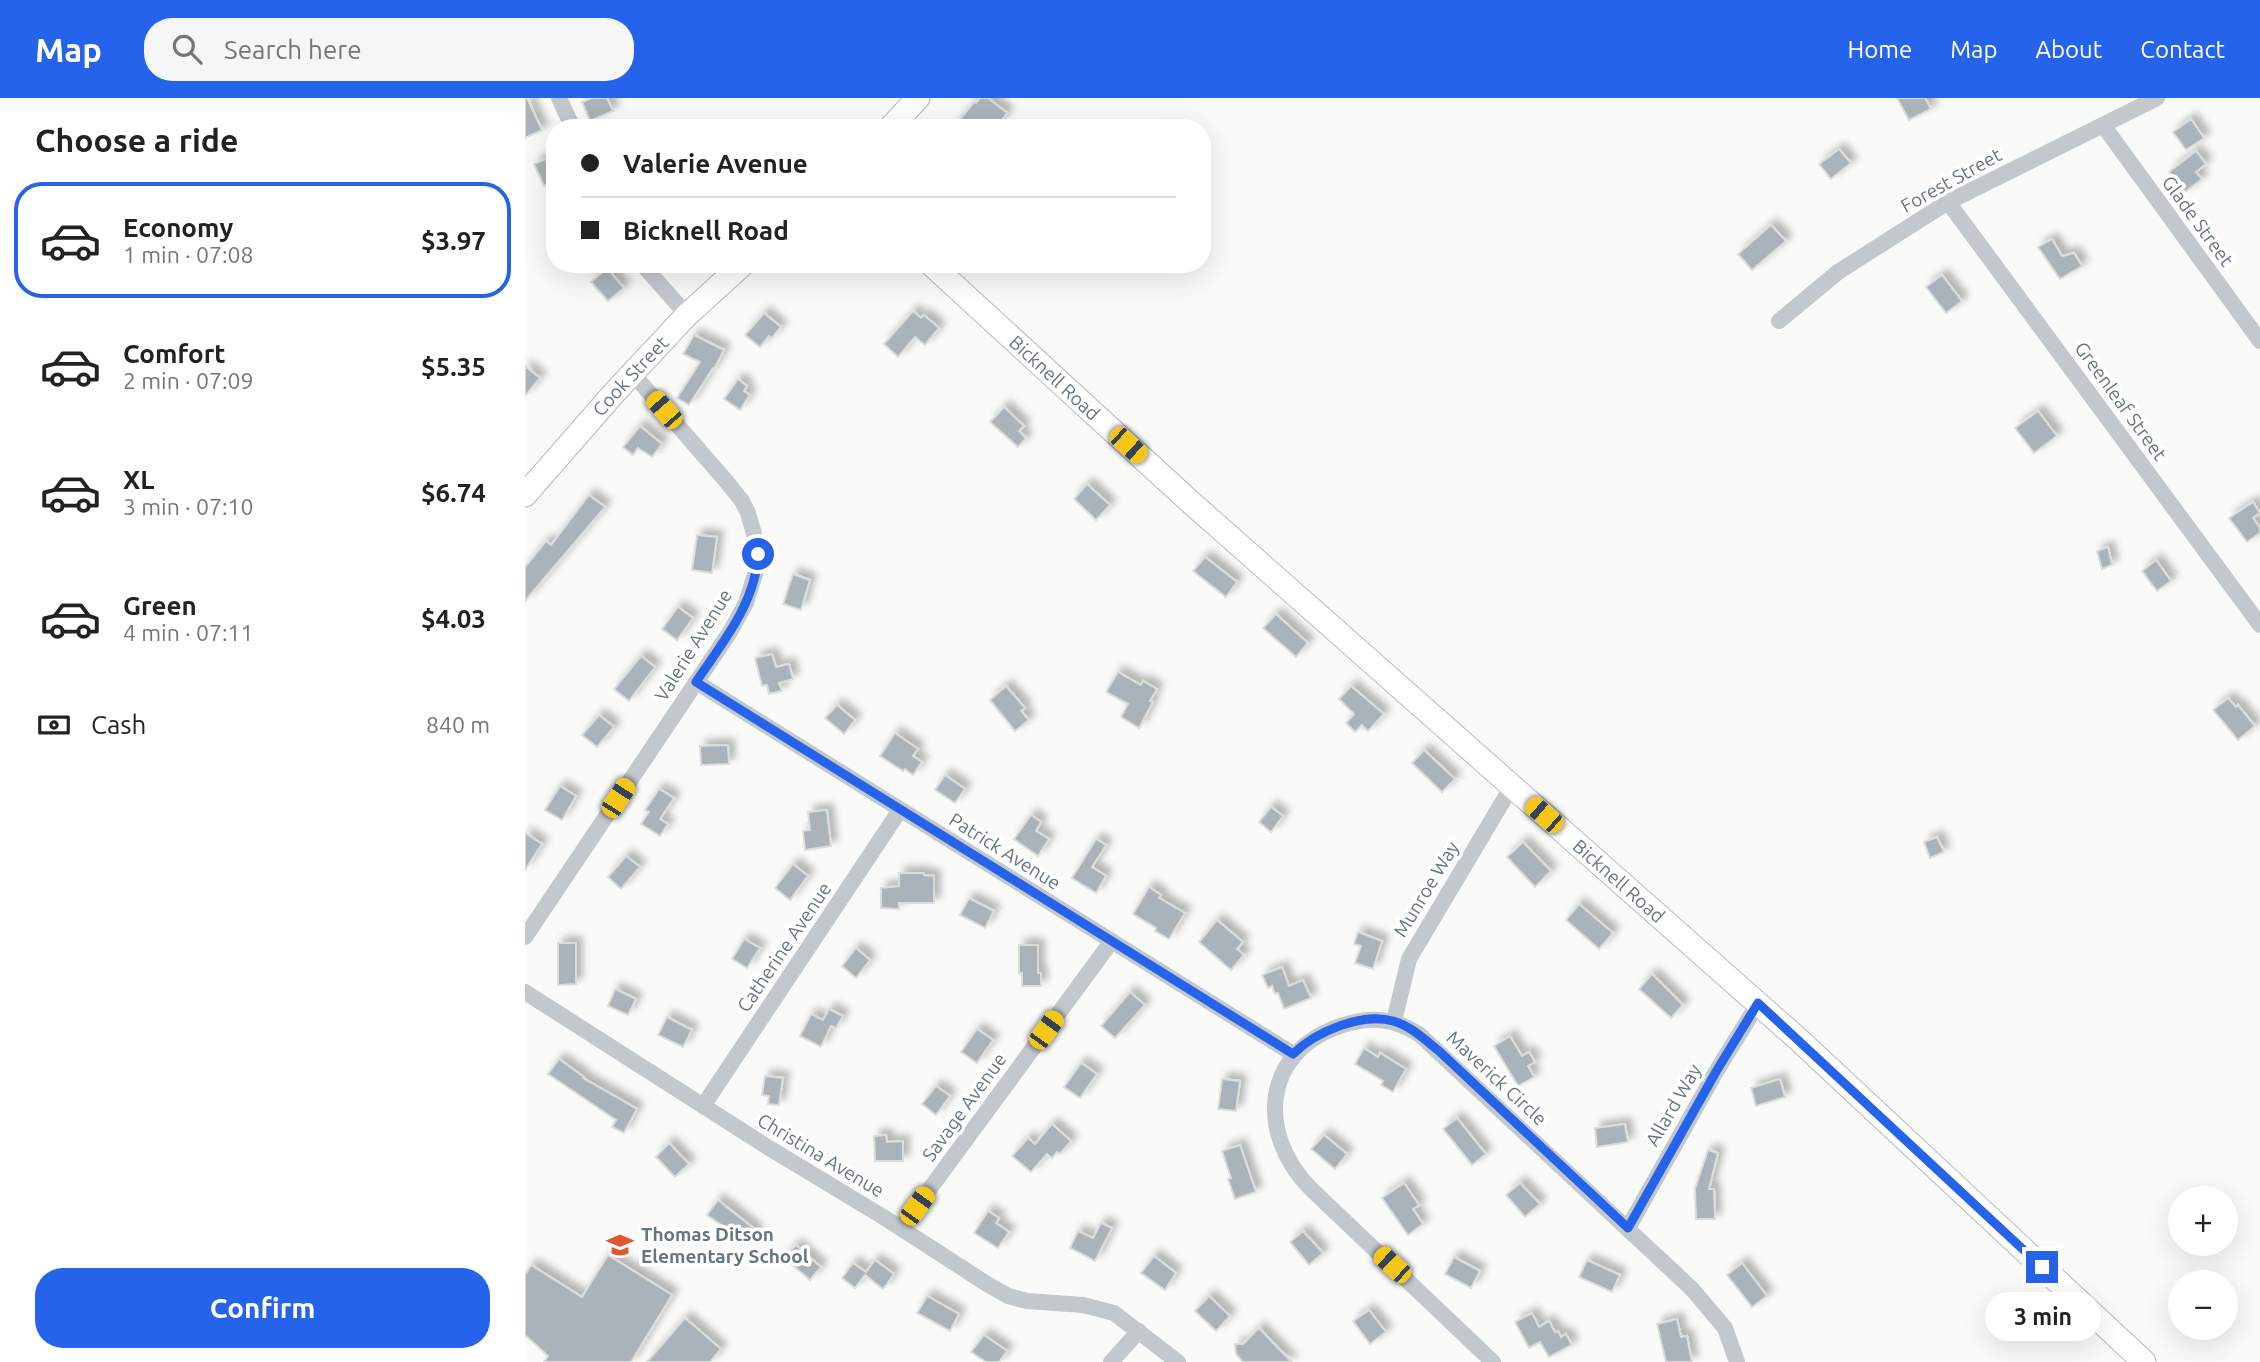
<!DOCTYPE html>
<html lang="en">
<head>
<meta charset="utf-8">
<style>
	body { margin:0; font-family:Ubuntu,sans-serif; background:#f6f6f6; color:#222; height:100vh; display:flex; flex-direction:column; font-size:26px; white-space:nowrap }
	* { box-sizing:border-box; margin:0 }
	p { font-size:23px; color:#767676 }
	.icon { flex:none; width:38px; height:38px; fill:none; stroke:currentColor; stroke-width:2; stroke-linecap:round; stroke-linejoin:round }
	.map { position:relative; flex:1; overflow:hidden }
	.panel { display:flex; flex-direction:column; background:#fff; width:525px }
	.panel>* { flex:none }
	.banner { position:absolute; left:21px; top:21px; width:665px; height:154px; border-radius:28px; box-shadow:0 7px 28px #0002; display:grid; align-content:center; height:154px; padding:0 35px; background:#fff }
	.buttons { position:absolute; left:1643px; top:1088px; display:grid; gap:14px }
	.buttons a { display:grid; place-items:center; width:70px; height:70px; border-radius:50%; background:#fff; box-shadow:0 7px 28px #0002; font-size:35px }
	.end { position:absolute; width:32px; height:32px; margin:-16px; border:9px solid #2563eb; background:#fff; box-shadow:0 0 0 4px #fff }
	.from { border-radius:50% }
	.bubble { position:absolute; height:49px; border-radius:24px; background:#fff; box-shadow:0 7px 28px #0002; font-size:23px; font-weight:700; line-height:49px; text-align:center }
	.car { position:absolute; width:21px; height:42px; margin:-21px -10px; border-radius:9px; box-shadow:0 0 5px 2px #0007; background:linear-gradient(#f5c518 24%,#345 0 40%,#f5c518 0 76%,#345 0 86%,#f5c518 0) }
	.banner b { display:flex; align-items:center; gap:24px; height:66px; font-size:26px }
	.banner b+b { border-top:2px solid #e0e0e0 }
	.banner i { width:18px; height:18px; background:#222 }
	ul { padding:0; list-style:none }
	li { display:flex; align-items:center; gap:21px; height:116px; margin:0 14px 10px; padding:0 21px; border:4px solid transparent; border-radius:28px }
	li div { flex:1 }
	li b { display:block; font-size:26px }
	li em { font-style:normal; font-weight:700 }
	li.selected { border-color:#2563eb }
	li>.icon { width:63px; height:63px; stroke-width:1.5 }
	h2 { padding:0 35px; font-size:32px; line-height:84px }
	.pay { display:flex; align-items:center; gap:18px; height:77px; padding:0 35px; font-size:26px }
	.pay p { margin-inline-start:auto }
	.button { display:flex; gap:14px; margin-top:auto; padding:14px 35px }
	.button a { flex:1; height:80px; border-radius:28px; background:#2563eb; color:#fff; font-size:28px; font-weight:700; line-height:80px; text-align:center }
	header { display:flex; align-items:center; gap:42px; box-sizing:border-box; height:98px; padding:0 35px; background:#2563eb; color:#fff }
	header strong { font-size:33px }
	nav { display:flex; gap:38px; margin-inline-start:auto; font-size:24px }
	.search { width:490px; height:63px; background:#f6f6f6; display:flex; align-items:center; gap:18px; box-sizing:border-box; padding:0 24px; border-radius:28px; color:#767676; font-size:26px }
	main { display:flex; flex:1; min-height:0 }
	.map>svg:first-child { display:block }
	.building { fill:#aab3b9; stroke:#dcdcda; stroke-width:2; filter:url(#shadow) }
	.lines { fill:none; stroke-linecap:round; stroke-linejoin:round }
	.secondary-casing { stroke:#b3babf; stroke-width:25 }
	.street { stroke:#c3c8cc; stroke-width:16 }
	.secondary { stroke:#fff; stroke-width:23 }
	.route { stroke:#2563eb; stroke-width:9 }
	.labels { text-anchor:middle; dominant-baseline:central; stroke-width:7; stroke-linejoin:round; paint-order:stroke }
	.street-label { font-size:19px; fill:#657683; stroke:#fff }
	.poi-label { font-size:19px; font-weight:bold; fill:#657683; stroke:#fff; text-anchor:start }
</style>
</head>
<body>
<header>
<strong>Map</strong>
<div class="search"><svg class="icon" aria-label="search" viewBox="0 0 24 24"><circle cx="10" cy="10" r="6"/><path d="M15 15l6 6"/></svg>Search here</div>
<nav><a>Home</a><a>Map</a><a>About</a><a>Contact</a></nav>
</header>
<main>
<section class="panel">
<h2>Choose a ride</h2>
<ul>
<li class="selected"><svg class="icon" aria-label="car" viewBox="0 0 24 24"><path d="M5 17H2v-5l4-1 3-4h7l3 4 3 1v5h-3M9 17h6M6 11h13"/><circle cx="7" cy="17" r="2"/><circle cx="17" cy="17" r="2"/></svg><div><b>Economy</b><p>1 min · 07:08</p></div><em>$3.97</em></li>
<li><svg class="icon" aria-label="car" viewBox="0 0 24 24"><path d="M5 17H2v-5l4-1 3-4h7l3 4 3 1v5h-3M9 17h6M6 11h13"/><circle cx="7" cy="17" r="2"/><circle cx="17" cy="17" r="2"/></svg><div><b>Comfort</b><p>2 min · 07:09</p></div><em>$5.35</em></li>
<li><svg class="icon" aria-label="car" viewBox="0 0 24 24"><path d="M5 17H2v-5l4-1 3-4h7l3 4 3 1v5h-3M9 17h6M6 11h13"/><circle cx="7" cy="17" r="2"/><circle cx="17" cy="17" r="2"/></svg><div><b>XL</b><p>3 min · 07:10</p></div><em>$6.74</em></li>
<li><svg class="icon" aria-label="car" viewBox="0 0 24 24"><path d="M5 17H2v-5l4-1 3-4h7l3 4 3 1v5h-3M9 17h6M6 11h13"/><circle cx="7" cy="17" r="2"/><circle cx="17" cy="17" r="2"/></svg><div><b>Green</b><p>4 min · 07:11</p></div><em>$4.03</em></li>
</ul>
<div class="pay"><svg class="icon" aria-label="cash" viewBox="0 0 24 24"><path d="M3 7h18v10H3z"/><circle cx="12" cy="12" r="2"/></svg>Cash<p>840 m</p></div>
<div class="button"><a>Confirm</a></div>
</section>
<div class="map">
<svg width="1735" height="1264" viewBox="0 0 1735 1264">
	<defs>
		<filter id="shadow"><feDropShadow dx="6" dy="-6" stdDeviation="3.5" flood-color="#0004"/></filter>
	</defs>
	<rect width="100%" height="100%" fill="#fafaf8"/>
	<!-- building -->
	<g class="building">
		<path d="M0,0h2l15,32 -17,8z"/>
		<path d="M67,0h15l6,13 -23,10 -8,-19z"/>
		<path d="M455,0h8l19,15 -12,15h-42l21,-26 2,1z"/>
		<path d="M1372,0h28l6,11 -22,11z"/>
		<path d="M1666,21l13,19 -18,12 -13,-18z"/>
		<path d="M1314,51l12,14 -20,16 -12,-15z"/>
		<path d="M1671,53l10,13 -10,8 6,7 -17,13 -16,-20z"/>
		<path d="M25,59l5,11v13l-11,5 -10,-22z"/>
		<path d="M1246,127l15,16 -34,29 -14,-16z"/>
		<path d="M1527,141l10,17 12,-3 8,13 -22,13 -22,-32z"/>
		<path d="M82,170l17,20 -16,13 -17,-19z"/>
		<path d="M1417,177l20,26 -16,12 -20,-26z"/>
		<path d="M388,213l8,7 3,-3 15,13 -14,17 -10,-8 -17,20 -14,-13z"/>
		<path d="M239,215l17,14 -9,11 -3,-2 -9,11 -15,-12z"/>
		<path d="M169,237l30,15 -10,19 -1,-1 -24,37 -12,-7 23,-36 -17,-8z"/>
		<path d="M0,268l15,12 -15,18z"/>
		<path d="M213,281l9,7 -3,5 6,4 -10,15 -16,-11z"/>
		<path d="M479,309l20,19 -5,5 7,7 -8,9 -28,-25z"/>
		<path d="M1513,313l19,25 -23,17 -19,-25z"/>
		<path d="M115,328l22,18 -10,13 -14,-9 -5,7 -10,-8z"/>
		<path d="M562,386l23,21 -14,15 -22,-21z"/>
		<path d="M64,397l16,12 -80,94v-34l21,-26 5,4z"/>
		<path d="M1728,404l7,11 -7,5 7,10v5l-13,9 -18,-24z"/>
		<path d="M172,437l20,2 -5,36 -20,-3z"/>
		<path d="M1583,449l4,18 -10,4 -5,-18z"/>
		<path d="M680,459l32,25 -11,15 -33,-26z"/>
		<path d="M1631,462l15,21 -14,10 -15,-20z"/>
		<path d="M268,476l17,6 -9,30 -18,-6z"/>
		<path d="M153,509l15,11 -16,22 -15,-11z"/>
		<path d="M751,516l32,29 -12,14 -33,-29z"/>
		<path d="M247,556l4,13 13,-3 4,15 -14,4 3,8 -13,3 -2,-9 -5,1 -7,-28z"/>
		<path d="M116,558l14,11 -26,34 -15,-12z"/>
		<path d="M593,574l23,13 2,-4 14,8 -7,12 3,1 -14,26 -18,-11 7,-13 -22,-12z"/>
		<path d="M481,588l19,22 -4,3 8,9 -14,11 -25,-31z"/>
		<path d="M826,588l33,28 -16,17 -6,-6 -7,7 -9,-9 8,-9 -15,-15z"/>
		<path d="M1703,600l8,9 2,-2 17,21 -17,14 -25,-30z"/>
		<path d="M312,607l18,15 -11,14 -19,-16z"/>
		<path d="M74,617l15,12 -17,20 -15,-12z"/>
		<path d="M370,635l23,16 -5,7 9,6 -9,13 -8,-6 -2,2 -23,-15z"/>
		<path d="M203,647l1,19 -28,1 -1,-19z"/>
		<path d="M899,652l31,29 -13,13 -30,-29z"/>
		<path d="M420,677l20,14 -10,14 -20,-13z"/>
		<path d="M35,688l16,10 -14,24 -17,-10z"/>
		<path d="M134,691l15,9 -14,21 8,5 -8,12 -19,-12 8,-12 -4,-2z"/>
		<path d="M746,709l12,9 -12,16 -12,-10z"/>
		<path d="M302,712l4,36 -26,4 -2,-19 7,-1 -2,-18z"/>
		<path d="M506,717l10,7 -5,9 13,8 -11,17 -24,-17z"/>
		<path d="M0,735l17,11 -17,26z"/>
		<path d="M1412,739l7,15 -14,6 -6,-16z"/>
		<path d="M571,741l10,6 -14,22 14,9 -10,17 -24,-15z"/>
		<path d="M998,744l28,29 -16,16 -28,-30z"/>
		<path d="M101,758l14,11 -19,22 -13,-12z"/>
		<path d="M268,766l15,12 -18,24 -15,-12z"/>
		<path d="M374,775h25v2l10,1v27h-35v6l-18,-1v-20l18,-2z"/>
		<path d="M624,789l12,8 -2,3 26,15 -16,26 -14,-8 1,-3 -23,-14z"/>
		<path d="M444,800l25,13 -9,17 -25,-13z"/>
		<path d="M1054,806l34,29 -14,16 -33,-29z"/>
		<path d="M692,822l26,22 -6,7 7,6 -13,15 -32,-28z"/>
		<path d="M833,834l24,9 -9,28 -18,-6 6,-17 -7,-2z"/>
		<path d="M219,841l16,9 -13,20 -15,-9z"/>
		<path d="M33,845h18v41l-18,1z"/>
		<path d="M494,847h19v28h3v13h-19v-13h-3z"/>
		<path d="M331,850l14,12 -14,18 -14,-12z"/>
		<path d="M757,869l7,19 14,-6 8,18 -27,11 -6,-16 -3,1 -3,-8 -4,2 -6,-13z"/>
		<path d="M1127,876l31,31 -12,13 -32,-29z"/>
		<path d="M90,891l21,10 -8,16 -20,-9z"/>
		<path d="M605,894l15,13 -30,33 -14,-12z"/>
		<path d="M304,911l14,7 -7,12 -5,-2 -10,21 -21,-11 11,-22 12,6z"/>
		<path d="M142,919l25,13 -9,17 -25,-12z"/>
		<path d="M452,931l16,11 -16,23 -16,-11z"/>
		<path d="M985,938l12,20 7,-4 6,10 -7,4 6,11 -16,9 -24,-40z"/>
		<path d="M839,950l14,9 2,-4 26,16 -13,23 -12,-7 2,-4 -28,-17z"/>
		<path d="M34,961l25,18 -1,1 54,31 -13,24 -12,-6 4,-7 -68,-46z"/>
		<path d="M556,965l16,11 -17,24 -16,-11z"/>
		<path d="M240,978l18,2 -4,27 -11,-1 1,-8 -7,-1z"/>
		<path d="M697,981l18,2 -4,30 -18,-2z"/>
		<path d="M1255,981l5,18 -29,9 -5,-18z"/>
		<path d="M411,988l14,10 -14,19 -14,-11z"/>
		<path d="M932,1020l29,36 -14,11 -29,-36z"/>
		<path d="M527,1026l19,17 -11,13 -3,-2 -5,6 -5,-4 -16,18 -19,-16 16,-18 7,6z"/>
		<path d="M1100,1026l3,18 -31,5 -2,-19z"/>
		<path d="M361,1037l1,7 16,-1v20h-28l-1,-25z"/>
		<path d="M799,1037l23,19 -12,15 -24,-20z"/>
		<path d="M144,1045l20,21 -14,13 -19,-20z"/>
		<path d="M715,1047l16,47 -21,7 -7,-20 3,-1 -9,-27z"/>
		<path d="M1183,1052l10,3 -9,36h5l1,30h-19l-1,-30z"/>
		<path d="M879,1085l15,22 -6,4 10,15 -15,11 -26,-37z"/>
		<path d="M995,1085l20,21 -15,13 -19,-22z"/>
		<path d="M193,1102l39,31 -9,13 -41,-29z"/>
		<path d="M463,1113l11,7 -3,5 13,9 -11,16 -24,-15z"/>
		<path d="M576,1125l11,5 -17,33 -25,-13 8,-17 15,7z"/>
		<path d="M778,1133l20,22 -14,12 -19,-23z"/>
		<path d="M271,1147l25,22 -11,13 -26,-22z"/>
		<path d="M83,1157l64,40 -41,67h-87l4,-6 -23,-21v-60l6,-10 51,32z"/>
		<path d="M629,1158l22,17 -11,17 -24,-17z"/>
		<path d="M929,1159l26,14 -9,17 -26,-14z"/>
		<path d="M350,1162l19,14 -11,15 -18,-14 -10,13 -13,-10 11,-15 13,9z"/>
		<path d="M1062,1162l33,15 -8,17 -33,-15z"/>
		<path d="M1217,1165l25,33 -15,11 -25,-32z"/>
		<path d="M402,1198l32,18 -9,17 -33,-18z"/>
		<path d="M684,1198l21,20 -14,15 -21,-20z"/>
		<path d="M844,1212l17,22 -16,12 -17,-23z"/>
		<path d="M1007,1215l7,14 10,-6 6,11 3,-1 3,6 5,-3 6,11 -23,12 -9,-15 -11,6 -14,-26z"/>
		<path d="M160,1220l36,31 -11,13h-63z"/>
		<path d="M1152,1221l4,18 6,-1 5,26h-26l-9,-38z"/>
		<path d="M734,1230l19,20 14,14h-49l-7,-8 -1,-10h8z"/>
		<path d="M459,1237l23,16 -8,11h-13l-15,-10z"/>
	</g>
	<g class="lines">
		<defs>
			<g id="secondary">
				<path d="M365,30l28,-30"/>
				<path id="s1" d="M406,166l256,235 611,540 346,323"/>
				<path id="s2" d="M0,397l89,-102 73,-78 56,-51"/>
			</g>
		</defs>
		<!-- secondary casing -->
		<use href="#secondary" class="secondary-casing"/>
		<!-- street -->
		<g class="street">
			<path d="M34,0l14,30"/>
			<path d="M1578,27l157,216"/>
			<path d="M1423,104l312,423"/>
			<path d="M117,166l45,51"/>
			<path d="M1254,223l59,-49 110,-70 209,-104"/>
			<path d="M171,584l597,372"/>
			<path d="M0,839l205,-305 16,-29 11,-35 -1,-27 -8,-28 -6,-12 -16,-20 -93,-107"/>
			<path d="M0,894l241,154 119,72 102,66 21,12 19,5 56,4 31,8 64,49"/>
			<path d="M869,923l15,-62 103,-173"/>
			<path d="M178,1008l197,-296"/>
			<path d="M376,1130l210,-286"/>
			<path d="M1103,1130l89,-158 41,-66"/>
			<path d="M586,1264l28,-31"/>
			<path d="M968,1264l-182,-173c-55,-56 -49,-138 32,-164 29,-9 51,-7 77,10l272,254 33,39 12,34"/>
		</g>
		<!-- secondary -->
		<use href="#secondary" class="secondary"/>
	</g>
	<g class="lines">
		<!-- route -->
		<path class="route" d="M233,456c-2,49 -36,89 -62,128l597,372c22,-22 69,-42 100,-33 18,5 32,19 46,30l189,177 89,-158 41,-67 284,264"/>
	</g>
	<!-- icons -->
	<defs>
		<symbol id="school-bare" viewBox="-9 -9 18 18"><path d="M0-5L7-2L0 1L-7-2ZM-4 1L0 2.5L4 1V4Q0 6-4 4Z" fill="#e4572e" stroke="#fff" stroke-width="2.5" paint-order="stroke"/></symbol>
	</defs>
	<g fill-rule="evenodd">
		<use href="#school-bare" x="76" y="1128" width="38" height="38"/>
	</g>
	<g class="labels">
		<!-- street labels -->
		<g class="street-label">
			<text transform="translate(1426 82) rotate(-29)">Forest Street</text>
			<text transform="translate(1673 123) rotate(54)">Glade Street</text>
			<text stroke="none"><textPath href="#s2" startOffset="159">Cook Street</textPath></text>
			<text stroke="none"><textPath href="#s1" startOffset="168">Bicknell Road</textPath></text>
			<text transform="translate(1596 303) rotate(54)">Greenleaf Street</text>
			<text transform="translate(168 547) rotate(-58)">Valerie Avenue</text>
			<text transform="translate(480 753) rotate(32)">Patrick Avenue</text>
			<text stroke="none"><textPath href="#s1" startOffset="924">Bicknell Road</textPath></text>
			<text transform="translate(901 791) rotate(-59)">Munroe Way</text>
			<text transform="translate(259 849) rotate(-56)">Catherine Avenue</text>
			<text transform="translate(972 980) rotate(43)">Maverick Circle</text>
			<text transform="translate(1148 1007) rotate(-60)">Allard Way</text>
			<text transform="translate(439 1009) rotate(-54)">Savage Avenue</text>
			<text transform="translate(296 1057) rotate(31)">Christina Avenue</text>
		</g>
		<!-- poi labels -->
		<g class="poi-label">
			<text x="116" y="1136">Thomas Ditson<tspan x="116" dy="22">Elementary School</tspan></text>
		</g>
	</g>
</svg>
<div class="buttons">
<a>+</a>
<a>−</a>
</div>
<i class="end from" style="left:233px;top:456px"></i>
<i class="end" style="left:1517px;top:1169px"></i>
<div class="bubble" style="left:1460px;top:1194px;width:116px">3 min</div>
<i class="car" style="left:139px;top:312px;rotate:319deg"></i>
<i class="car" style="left:603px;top:347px;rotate:132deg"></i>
<i class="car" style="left:93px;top:700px;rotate:33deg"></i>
<i class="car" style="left:1019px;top:717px;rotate:311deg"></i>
<i class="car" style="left:521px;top:932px;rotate:36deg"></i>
<i class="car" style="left:392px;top:1108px;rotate:36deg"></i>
<i class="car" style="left:867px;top:1167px;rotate:313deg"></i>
<div class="banner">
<b><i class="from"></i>Valerie Avenue</b>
<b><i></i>Bicknell Road</b>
</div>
</div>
</main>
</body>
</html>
